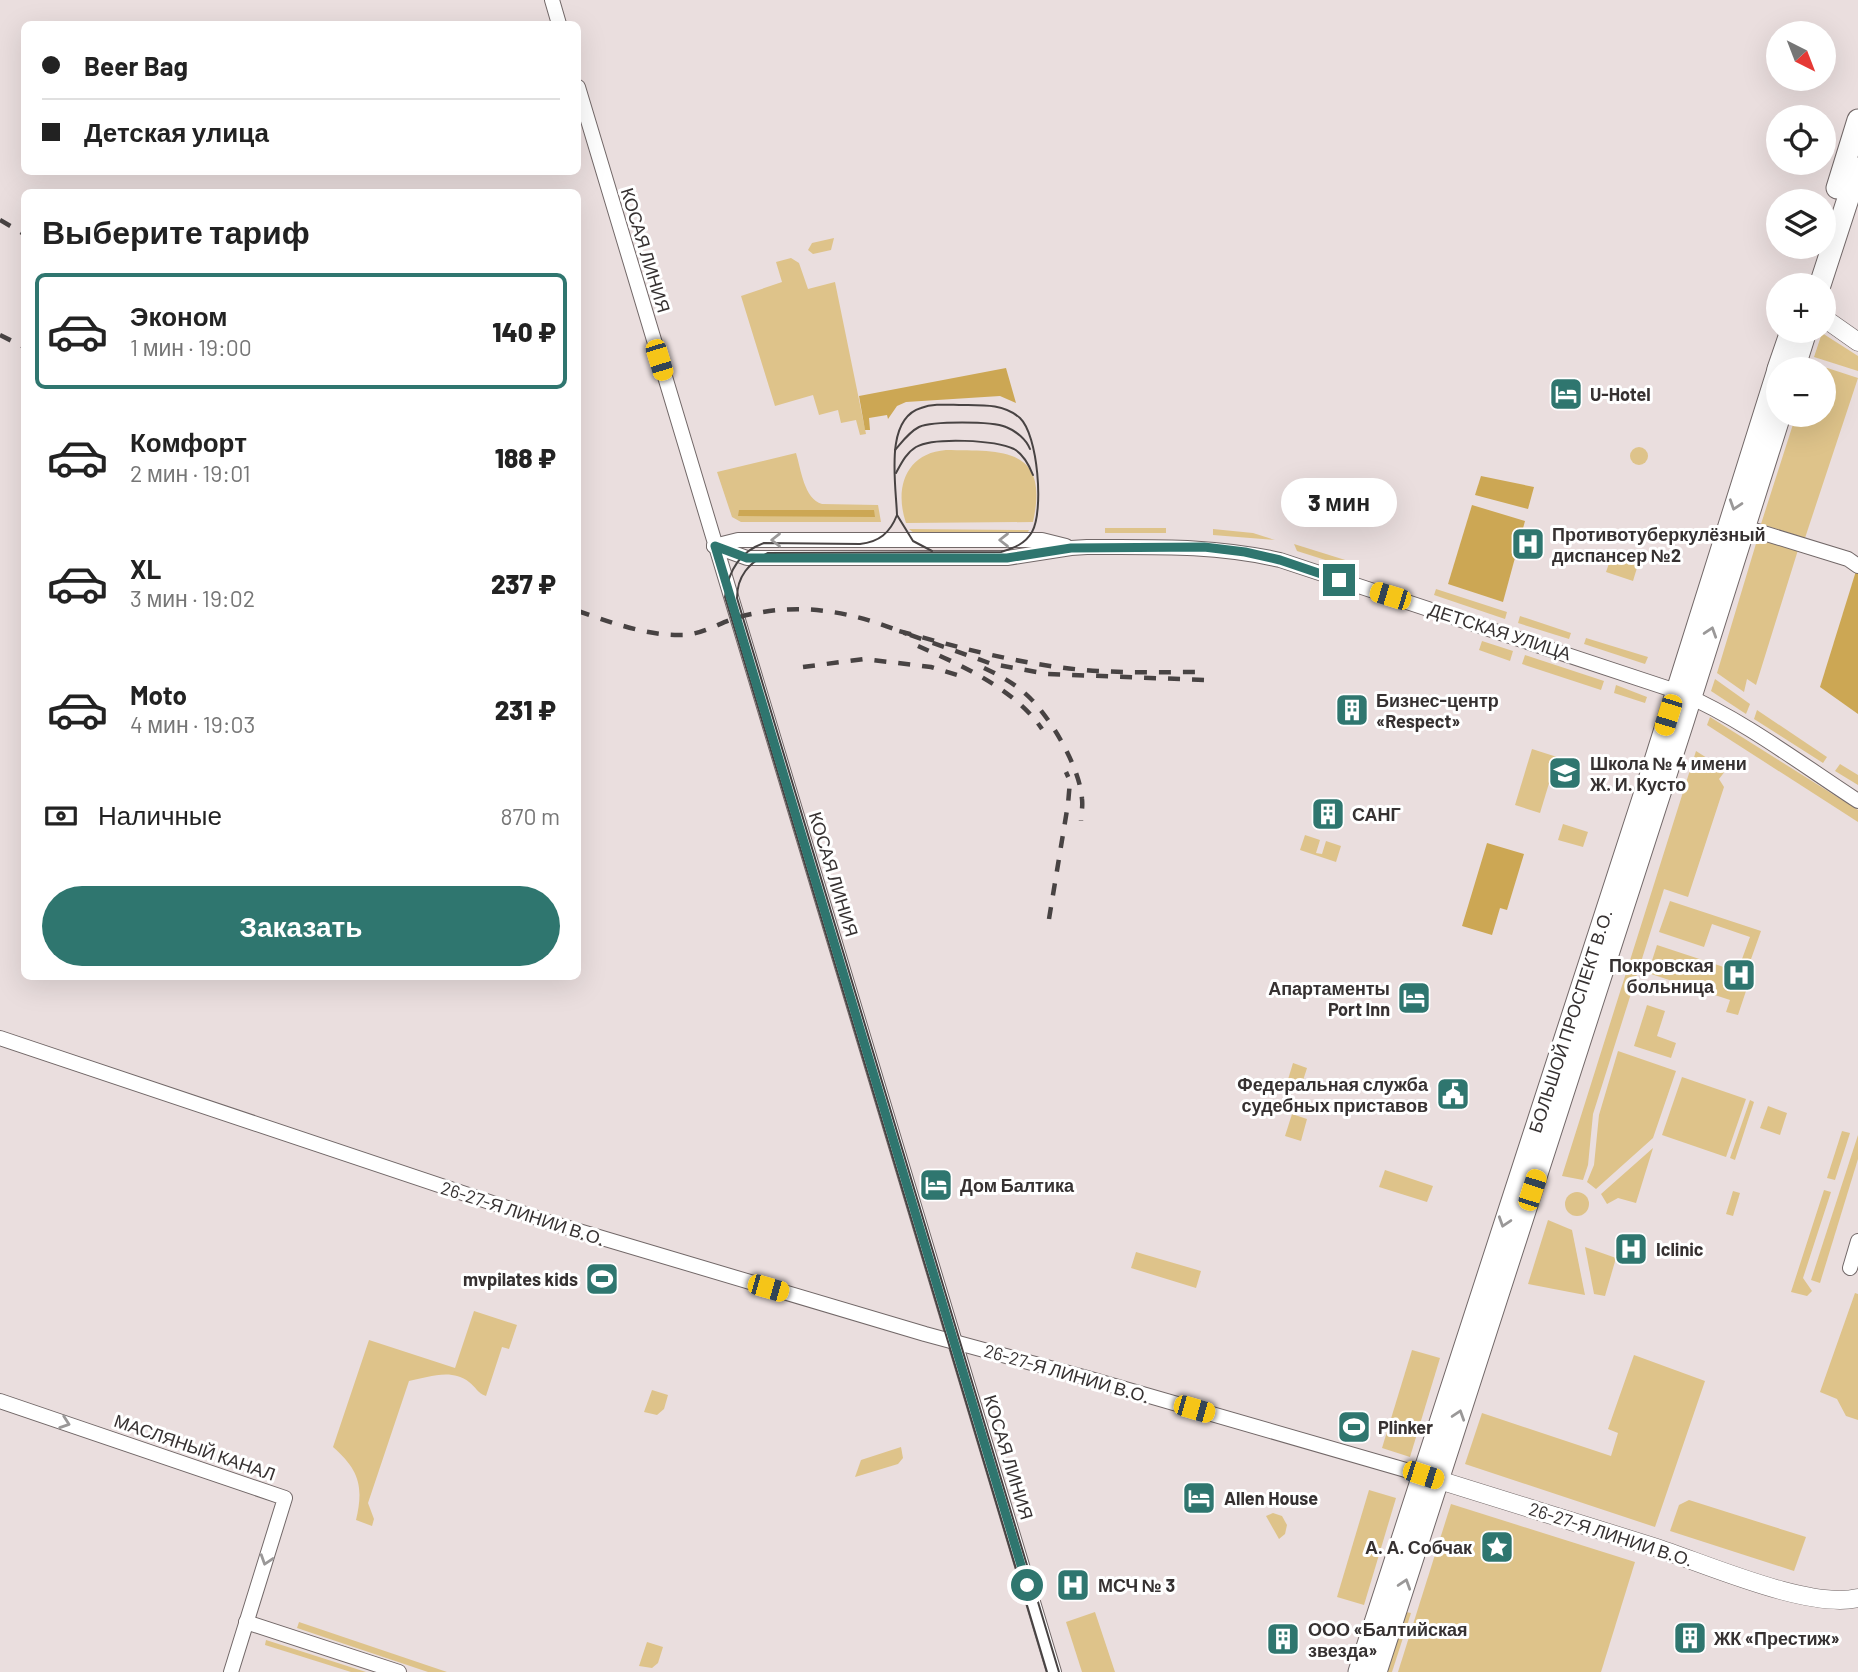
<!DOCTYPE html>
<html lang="ru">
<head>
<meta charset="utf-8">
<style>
	body { margin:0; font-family:Barlow,sans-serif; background:#f6f6f6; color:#222; height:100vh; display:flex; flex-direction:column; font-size:26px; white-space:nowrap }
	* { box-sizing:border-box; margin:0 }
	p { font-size:23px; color:#767676 }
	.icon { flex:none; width:38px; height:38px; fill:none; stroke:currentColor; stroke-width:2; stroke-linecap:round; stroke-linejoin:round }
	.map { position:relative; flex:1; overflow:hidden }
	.drawer { position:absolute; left:21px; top:189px; width:560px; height:791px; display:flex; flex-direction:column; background:#fff; border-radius:10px; box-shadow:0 7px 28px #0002 }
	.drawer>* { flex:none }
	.banner { position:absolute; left:21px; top:21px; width:560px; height:154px; border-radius:10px; box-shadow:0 7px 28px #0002; display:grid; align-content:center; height:154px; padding:0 21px; background:#fff }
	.needle { width:46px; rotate:138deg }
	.tools { position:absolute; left:1766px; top:21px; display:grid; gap:14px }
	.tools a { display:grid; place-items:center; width:70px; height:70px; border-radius:50%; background:#fff; box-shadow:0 7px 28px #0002; font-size:35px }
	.end { position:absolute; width:32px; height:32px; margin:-16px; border:9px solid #2f766f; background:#fff; box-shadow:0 0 0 4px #fff }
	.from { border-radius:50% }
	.bubble { position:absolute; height:49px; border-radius:24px; background:#fff; box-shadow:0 7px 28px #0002; font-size:23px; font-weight:800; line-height:49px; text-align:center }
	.car { position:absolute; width:21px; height:42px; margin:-21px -10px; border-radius:9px; box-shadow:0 0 5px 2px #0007; background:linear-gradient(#f5c518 24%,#345 0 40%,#f5c518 0 76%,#345 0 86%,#f5c518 0) }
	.banner b { display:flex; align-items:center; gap:24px; height:66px; font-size:26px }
	.banner b+b { border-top:2px solid #e0e0e0 }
	.banner i { width:18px; height:18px; background:#222 }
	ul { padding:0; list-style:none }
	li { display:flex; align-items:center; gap:21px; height:116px; margin:0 14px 10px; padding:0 7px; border:4px solid transparent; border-radius:10px }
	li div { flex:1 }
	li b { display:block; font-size:26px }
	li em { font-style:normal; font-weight:800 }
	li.on { border-color:#2f766f }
	li>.icon { width:63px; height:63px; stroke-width:1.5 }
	h2 { padding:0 21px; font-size:32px; line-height:84px }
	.pay { display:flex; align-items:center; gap:18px; height:77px; padding:0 21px; font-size:26px }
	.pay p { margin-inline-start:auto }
	.cta { display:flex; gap:14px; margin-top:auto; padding:14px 21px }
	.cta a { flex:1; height:80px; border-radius:42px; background:#2f766f; color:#fff; font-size:28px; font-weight:800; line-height:80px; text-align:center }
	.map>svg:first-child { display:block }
	.green { fill:#dec38a }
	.forest { fill:#cca754 }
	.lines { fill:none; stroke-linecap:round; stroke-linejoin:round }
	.minor-casing { stroke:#726868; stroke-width:16 }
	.tertiary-casing { stroke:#726868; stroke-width:19 }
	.secondary-casing { stroke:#726868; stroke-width:23 }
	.minor { stroke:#fff; stroke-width:14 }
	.tertiary { stroke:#fff; stroke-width:18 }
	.secondary { stroke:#fff; stroke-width:21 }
	.tram { stroke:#484343; stroke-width:2 }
	.rail { stroke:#484343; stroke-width:4.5; stroke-dasharray:12 12; stroke-linecap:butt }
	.oneway { stroke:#9a9898 }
	.route { stroke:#2f766f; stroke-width:9 }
	.labels { text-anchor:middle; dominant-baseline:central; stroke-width:6; stroke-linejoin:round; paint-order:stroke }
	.street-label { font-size:18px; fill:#363131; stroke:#fff }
	.poi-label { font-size:18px; font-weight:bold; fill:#363131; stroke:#fff; text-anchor:start }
</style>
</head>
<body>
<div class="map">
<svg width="1858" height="1672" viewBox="0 0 1858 1672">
	<rect width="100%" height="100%" fill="#eadede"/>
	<!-- green -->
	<g class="green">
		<path d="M834,238l-3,12 -18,4 -5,-4 4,-7z"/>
		<path d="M791,258l8,5 9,26 27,-7 31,152 -6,1 -4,-15 -15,3 -3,-13 -19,5 -6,-20 -38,11 -34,-110 41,-14 -6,-20z"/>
		<path d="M1822,333l36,23v15l-44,-14z"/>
		<path d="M1812,363l46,15 -53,160 -44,-14 35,-109h28v-46h-14z"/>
		<circle cx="1639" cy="456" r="9"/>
		<path d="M946,450c55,1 104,-4 87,72l-127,1c-12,-35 0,-70 40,-73z"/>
		<path d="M796,453c5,16 8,46 26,51l56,1 3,17h-140l-9,-5 -15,-45z"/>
		<rect x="1105" y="528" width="61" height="5"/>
		<path d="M909,529l120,1 -2,4h-112z"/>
		<path d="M1213,529l40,4 22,7 -62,-5z"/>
		<path d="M1758,537l40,13 -42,135 -9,-6 -3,13 -27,-19z"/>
		<path d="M1294,544l64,20 -1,6 -60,-19z"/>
		<path d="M1614,549l26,9 -7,23 -27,-9z"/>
		<path d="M1436,589l71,23 -2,7 -71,-24z"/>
		<path d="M1520,616l51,17 -2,6 -51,-16z"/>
		<path d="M1586,638l62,19 -3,7 -61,-20z"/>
		<path d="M1482,641l31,10 -3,10 -31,-11z"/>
		<path d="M1525,655l79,26 -3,9 -79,-26z"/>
		<path d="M1715,679l35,25 -4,10 -35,-23z"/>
		<path d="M1616,685l31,12 -2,6 -31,-10z"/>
		<path d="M1757,710l70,47 -4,6 -69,-44z"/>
		<path d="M1710,717l148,93v12l-151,-97z"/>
		<path d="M1532,749l25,8 -17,56 -25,-8z"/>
		<path d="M1696,751l30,19 -7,9 5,8 -36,110 -24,-8 -71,225 -5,51 -5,15 -21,-4z"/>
		<path d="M1840,764l18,11v10l-23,-14z"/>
		<path d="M1563,824l25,8 -5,15 -25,-7z"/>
		<path d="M1305,835l15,5 -4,13 6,1 4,-13 15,5 -5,16 -36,-12z"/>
		<path d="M1670,901l91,30 -11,31 -8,-3 8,-22 -38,-13 -8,23 -45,-15z"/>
		<path d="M1657,945l94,31 -13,39 -12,-3 4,-12 -82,-27z"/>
		<path d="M1647,1005l18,6 -8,25 19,7 -5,15 -37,-12z"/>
		<path d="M1618,1051l58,20 -23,67 -57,51 -9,-7 7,-17 5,-50z"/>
		<path d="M1293,1063l14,5 -7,22 -14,-4z"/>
		<path d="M1682,1077l64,22 -20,58 -64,-22z"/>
		<path d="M1750,1100l4,2 -19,58 -5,-2z"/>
		<path d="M1768,1106l19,7 -7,22 -20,-7z"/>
		<path d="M1292,1114l15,5 -6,22 -16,-5z"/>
		<path d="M1842,1131l8,2 -15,47 -8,-2z"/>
		<path d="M1858,1135v24l-38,124 -9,-3z"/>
		<path d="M1653,1148l-17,55 -18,-5 -11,6 -6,-10z"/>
		<path d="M1385,1170l48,16 -6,16 -48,-15z"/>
		<path d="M1824,1190l7,2 -28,86 9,13 -5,5 -16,-4z"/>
		<path d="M1733,1191l7,2 -7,23 -7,-2z"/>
		<circle cx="1577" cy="1204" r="12"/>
		<path d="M1548,1220l24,10 13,65 -57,-11z"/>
		<path d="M1585,1247l31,11 -11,38 -11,-2z"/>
		<path d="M1136,1252l65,19 -5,17 -65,-20z"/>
		<path d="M1855,1293l3,1v126l-12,-4 -9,-17 -17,-7z"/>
		<path d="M474,1311l43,14 -8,24 -7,-2 -16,49c-9,-3 -10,-9 -17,-14 -17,-14 -41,-5 -60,-1l-41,122 6,16 -2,7 -16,-6c8,-34 3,-50 -23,-73l36,-107 86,28z"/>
		<path d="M1412,1350l28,8 -30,99 -28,-9z"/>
		<path d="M1634,1355l71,26 -50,146 -190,-63 17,-51 129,43 7,-23 -10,-4z"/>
		<path d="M652,1390l16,5 -4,14 -7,6 -13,-3z"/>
		<path d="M901,1447l2,11 -5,6 -43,13 6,-17z"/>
		<path d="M1369,1490l27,8 -32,107 -27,-8z"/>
		<path d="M1689,1500l117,37 -12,34 -124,-40 9,-26z"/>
		<path d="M1451,1504l184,58 -34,110h-203z"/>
		<path d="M1273,1513l9,3 5,9 -2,9 -6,5 -13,-23z"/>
		<path d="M1095,1612l20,60h-33l-16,-50z"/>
		<path d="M1406,1612l5,1 -19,59h-6z"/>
		<path d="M299,1622l148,50h-19l-131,-44z"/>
		<path d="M266,1640l100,32h-15l-86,-27z"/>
		<path d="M647,1642l16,5 -5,16 -6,5 -13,-2z"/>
	</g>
	<!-- forest -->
	<g class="forest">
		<path d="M1006,368l10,35 -16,-7 -94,6 -9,4 -9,13 -1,-4 -18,3 1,12h-5l-6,-34z"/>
		<path d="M1481,476l53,11 -6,22 -53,-14z"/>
		<path d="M1472,505l53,16 -22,81 -55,-18z"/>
		<path d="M739,510h135l1,7 -137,-1z"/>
		<path d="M1856,571l2,2v141l-38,-27z"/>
		<path d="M1487,843l37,11 -17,56 -7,-2 -8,27 -30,-9z"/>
	</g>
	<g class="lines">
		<defs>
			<g id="minor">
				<path d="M552,0l7,24"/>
				<path d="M578,87l476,1585"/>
				<path d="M1744,527l104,32 10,7"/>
				<path d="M714,546l33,12h260l64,-10 16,-1c67,0 127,-2 193,13l396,131"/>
				<path d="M714,546l24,-6h304l24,6"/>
				<path d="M1683,694c59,25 121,72 175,107"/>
				<path d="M0,1038l555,186 370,110 162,44 336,97"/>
				<path d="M1850,1268l8,-27"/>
				<path d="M0,1401l285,97 -54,174"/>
				<path d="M246,1622l153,50"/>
			</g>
			<g id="tertiary">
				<path d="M1824,318l34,24"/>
				<path d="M1426,1476c76,24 152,47 228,71 50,16 155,63 204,51"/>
			</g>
			<g id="secondary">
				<path d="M1837,188l21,-68"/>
				<path d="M1820,285l38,-117"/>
				<path d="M1778,369l13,-38"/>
				<path d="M1794,369l12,-38"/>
				<path d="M1359,1672l289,-889 130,-413"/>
				<path d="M1376,1672l307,-950 97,-307"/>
			</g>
		</defs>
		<!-- minor casing -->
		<use href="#minor" class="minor-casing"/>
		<!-- tertiary casing -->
		<use href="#tertiary" class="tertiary-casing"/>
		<!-- secondary casing -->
		<use href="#secondary" class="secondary-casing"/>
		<!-- minor -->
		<use href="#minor" class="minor"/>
		<!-- tertiary -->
		<use href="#tertiary" class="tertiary"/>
		<!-- secondary -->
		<use href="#secondary" class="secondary"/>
		<!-- tram -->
		<g class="tram">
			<path d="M895,450c7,-8 14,-18 24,-23 13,-6 73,-6 87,0 10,4 20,12 24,22"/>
			<path d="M896,473c5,-9 10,-20 20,-26 18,-10 79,-7 98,2 9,5 15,16 19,26"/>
			<path d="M897,515l16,26 19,10"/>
			<path d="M1047,1672l-322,-1075c3,-26 14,-45 39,-54l96,1c19,-2 30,-11 37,-29 -1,-31 -13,-96 24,-107 13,-5 28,-3 42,-3 20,0 41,-1 57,13 18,17 24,93 12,114 -7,12 -18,16 -31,20l-233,1c-19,10 -31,23 -31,45l322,1074"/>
		</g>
		<!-- rail -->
		<g class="rail">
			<path d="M0,220l24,14"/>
			<path d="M0,335l24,12"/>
			<path d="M578,611c32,11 69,25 104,24 19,0 39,-13 57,-18 61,-16 111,-6 168,17"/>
			<path d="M918,646c43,19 97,43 124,83"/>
			<path d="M803,667l61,-8 67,8 33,10"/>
			<path d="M984,668c17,8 33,17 46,30 22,22 50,70 52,101 1,8 -1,15 -1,22"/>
			<path d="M1204,680l-156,-6 -56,-10 -93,-33c65,18 131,36 199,40 36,2 72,1 108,1"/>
			<path d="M1049,919l19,-115 2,-23 -4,-9"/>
		</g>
	</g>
	<!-- one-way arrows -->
	<defs><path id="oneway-chevron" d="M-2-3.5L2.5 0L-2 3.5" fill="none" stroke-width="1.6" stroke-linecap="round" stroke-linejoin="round" transform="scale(1.75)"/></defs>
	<g class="oneway">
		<use href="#oneway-chevron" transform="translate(1735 505) rotate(108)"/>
		<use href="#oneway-chevron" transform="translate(776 540) rotate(180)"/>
		<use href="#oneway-chevron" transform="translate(1004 540) rotate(180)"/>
		<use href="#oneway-chevron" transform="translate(1711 632) rotate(-72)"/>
		<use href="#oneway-chevron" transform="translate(1504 1222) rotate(108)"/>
		<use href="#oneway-chevron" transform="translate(1459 1415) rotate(-72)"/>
		<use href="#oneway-chevron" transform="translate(65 1423) rotate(19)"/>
		<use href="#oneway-chevron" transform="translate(266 1560) rotate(108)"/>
		<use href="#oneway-chevron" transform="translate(1405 1584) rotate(-72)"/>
	</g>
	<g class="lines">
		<!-- route -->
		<path class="route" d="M1027,1585l-312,-1039 32,12h260l64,-10 133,-1 41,5 35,8 59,20"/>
	</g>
	<!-- icons -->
	<defs>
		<symbol id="hotel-square" viewBox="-11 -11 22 22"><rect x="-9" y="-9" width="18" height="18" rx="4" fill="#2f766f" stroke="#fff"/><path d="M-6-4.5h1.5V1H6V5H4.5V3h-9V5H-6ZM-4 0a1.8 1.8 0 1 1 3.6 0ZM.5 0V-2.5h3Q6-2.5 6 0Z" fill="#fff"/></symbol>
		<symbol id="hospital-square" viewBox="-11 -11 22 22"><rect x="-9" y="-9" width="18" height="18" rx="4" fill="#2f766f" stroke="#fff"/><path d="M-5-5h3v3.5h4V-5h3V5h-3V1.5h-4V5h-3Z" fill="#fff"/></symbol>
		<symbol id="building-square" viewBox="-11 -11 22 22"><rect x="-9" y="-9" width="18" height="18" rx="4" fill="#2f766f" stroke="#fff"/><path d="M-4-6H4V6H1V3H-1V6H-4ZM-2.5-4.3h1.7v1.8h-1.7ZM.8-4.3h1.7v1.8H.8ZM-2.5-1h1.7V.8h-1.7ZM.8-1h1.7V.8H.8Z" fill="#fff"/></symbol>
		<symbol id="school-square" viewBox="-11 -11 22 22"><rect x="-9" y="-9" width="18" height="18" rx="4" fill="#2f766f" stroke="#fff"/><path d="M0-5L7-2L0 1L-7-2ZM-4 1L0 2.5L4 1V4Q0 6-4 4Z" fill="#fff"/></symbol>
		<symbol id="civic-square" viewBox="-11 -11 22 22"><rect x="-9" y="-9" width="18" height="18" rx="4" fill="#2f766f" stroke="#fff"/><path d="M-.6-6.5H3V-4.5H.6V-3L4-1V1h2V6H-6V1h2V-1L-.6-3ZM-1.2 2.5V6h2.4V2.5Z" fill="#fff"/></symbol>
		<symbol id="stadium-square" viewBox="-11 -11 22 22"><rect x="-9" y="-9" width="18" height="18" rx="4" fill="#2f766f" stroke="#fff"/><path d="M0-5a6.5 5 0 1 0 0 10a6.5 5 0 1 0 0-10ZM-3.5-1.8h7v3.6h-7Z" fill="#fff"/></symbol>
		<symbol id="sight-square" viewBox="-11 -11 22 22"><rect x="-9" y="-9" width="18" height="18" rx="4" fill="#2f766f" stroke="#fff"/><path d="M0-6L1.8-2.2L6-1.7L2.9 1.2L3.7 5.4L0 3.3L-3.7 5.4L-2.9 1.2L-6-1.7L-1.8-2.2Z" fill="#fff"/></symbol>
	</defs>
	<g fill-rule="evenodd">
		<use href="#hotel-square" x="1547" y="375" width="38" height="38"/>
		<use href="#hospital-square" x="1509" y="525" width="38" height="38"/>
		<use href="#building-square" x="1333" y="691" width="38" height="38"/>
		<use href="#school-square" x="1546" y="754" width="38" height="38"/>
		<use href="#building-square" x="1309" y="795" width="38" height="38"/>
		<use href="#hospital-square" x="1720" y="956" width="38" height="38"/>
		<use href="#hotel-square" x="1395" y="979" width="38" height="38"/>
		<use href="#civic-square" x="1434" y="1075" width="38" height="38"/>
		<use href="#hotel-square" x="917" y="1166" width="38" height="38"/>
		<use href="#hospital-square" x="1612" y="1230" width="38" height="38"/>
		<use href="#stadium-square" x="583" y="1260" width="38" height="38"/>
		<use href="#stadium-square" x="1335" y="1408" width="38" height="38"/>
		<use href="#hotel-square" x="1180" y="1479" width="38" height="38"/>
		<use href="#sight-square" x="1478" y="1528" width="38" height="38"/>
		<use href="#hospital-square" x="1054" y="1566" width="38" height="38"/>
		<use href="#building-square" x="1671" y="1619" width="38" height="38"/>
		<use href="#building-square" x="1264" y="1620" width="38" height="38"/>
	</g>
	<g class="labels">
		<!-- street labels -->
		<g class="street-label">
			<text transform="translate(646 250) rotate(73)">КОСАЯ ЛИНИЯ</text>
			<text transform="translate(1500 631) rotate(18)">ДЕТСКАЯ УЛИЦА</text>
			<text transform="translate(834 874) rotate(73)">КОСАЯ ЛИНИЯ</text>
			<text transform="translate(1570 1021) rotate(-72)">БОЛЬШОЙ ПРОСПЕКТ В.О.</text>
			<text transform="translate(523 1213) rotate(18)">26-27-Я ЛИНИИ В.О.</text>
			<text transform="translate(1067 1373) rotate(16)">26-27-Я ЛИНИИ В.О.</text>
			<text transform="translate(195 1447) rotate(19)">МАСЛЯНЫЙ КАНАЛ</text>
			<text transform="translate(1009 1457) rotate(73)">КОСАЯ ЛИНИЯ</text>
			<text transform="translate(1611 1534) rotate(18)">26-27-Я ЛИНИИ В.О.</text>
		</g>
		<!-- poi labels -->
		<g class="poi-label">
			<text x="1590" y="394">U-Hotel</text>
			<text x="1552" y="534">Противотуберкулёзный<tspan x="1552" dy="21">диспансер №2</tspan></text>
			<text x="1376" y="700">Бизнес-центр<tspan x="1376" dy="21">«Respect»</tspan></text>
			<text x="1590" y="763">Школа № 4 имени<tspan x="1590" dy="21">Ж. И. Кусто</tspan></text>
			<text x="1352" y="814">САНГ</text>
			<text x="1714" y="965" text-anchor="end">Покровская<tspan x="1714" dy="21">больница</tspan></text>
			<text x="1390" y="988" text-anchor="end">Апартаменты<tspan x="1390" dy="21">Port Inn</tspan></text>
			<text x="1428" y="1084" text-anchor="end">Федеральная служба<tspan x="1428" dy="21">судебных приставов</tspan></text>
			<text x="960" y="1185">Дом Балтика</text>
			<text x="1656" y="1249">Iclinic</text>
			<text x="578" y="1279" text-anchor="end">mvpilates kids</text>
			<text x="1378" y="1427">Plinker</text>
			<text x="1224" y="1498">Allen House</text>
			<text x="1472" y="1547" text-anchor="end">А. А. Собчак</text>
			<text x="1098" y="1585">МСЧ № 3</text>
			<text x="1308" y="1629">ООО «Балтийская<tspan x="1308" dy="21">звезда»</tspan></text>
			<text x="1714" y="1638">ЖК «Престиж»</text>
		</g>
	</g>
</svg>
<div class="tools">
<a><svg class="needle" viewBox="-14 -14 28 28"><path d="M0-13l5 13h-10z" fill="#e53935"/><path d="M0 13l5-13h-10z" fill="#767676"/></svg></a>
<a><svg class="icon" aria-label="locate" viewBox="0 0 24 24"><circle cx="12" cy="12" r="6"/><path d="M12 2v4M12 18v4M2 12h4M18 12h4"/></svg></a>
<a><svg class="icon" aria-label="layers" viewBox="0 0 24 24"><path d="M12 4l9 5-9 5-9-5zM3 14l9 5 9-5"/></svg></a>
<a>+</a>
<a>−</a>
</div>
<i class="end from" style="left:1027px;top:1585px"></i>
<i class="end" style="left:1339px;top:580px"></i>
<div class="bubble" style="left:1281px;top:478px;width:116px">3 мин</div>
<i class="car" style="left:659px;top:360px;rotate:163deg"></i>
<i class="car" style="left:1390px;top:596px;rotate:287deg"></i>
<i class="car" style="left:1668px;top:715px;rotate:197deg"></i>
<i class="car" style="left:1532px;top:1190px;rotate:18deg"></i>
<i class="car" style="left:768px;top:1288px;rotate:106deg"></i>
<i class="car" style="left:1194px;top:1409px;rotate:106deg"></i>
<i class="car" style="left:1423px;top:1475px;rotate:108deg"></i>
<div class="banner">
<b><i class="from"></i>Beer Bag</b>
<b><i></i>Детская улица</b>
</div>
<section class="drawer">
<h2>Выберите тариф</h2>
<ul>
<li class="on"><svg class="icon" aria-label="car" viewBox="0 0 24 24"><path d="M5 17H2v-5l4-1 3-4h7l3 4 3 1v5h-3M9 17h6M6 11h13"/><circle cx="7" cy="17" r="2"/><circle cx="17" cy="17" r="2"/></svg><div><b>Эконом</b><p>1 мин · 19:00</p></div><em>140 ₽</em></li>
<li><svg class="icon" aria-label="car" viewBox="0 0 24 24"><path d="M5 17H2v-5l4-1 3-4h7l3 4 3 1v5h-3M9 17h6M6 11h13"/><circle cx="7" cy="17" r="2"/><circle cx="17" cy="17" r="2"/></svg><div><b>Комфорт</b><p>2 мин · 19:01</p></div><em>188 ₽</em></li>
<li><svg class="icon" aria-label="car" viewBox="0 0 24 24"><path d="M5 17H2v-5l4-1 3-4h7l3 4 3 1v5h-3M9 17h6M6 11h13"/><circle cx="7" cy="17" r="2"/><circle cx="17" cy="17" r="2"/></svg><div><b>XL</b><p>3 мин · 19:02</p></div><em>237 ₽</em></li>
<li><svg class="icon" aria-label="car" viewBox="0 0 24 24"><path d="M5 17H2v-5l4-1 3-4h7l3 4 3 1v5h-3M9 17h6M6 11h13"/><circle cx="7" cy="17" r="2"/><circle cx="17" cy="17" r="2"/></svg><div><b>Moto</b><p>4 мин · 19:03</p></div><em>231 ₽</em></li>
</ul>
<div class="pay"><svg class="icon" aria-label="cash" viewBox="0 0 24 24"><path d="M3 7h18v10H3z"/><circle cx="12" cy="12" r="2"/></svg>Наличные<p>870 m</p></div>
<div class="cta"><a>Заказать</a></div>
</section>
</div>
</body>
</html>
